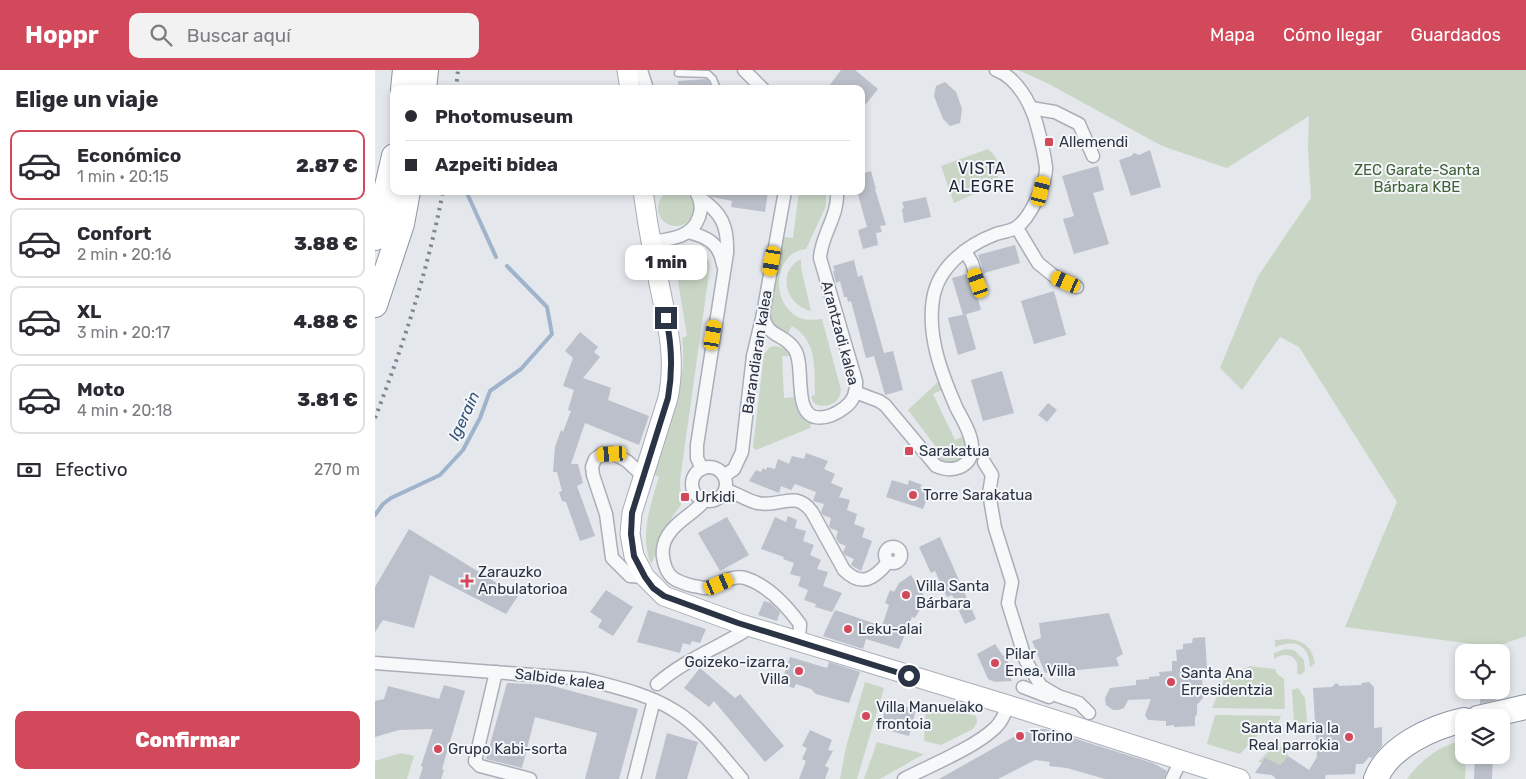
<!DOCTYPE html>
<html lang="es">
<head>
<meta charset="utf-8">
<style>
	body { margin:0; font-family:Rubik,sans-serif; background:#f2f2f3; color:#2b2b33; height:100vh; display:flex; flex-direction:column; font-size:19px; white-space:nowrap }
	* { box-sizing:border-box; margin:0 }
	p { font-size:16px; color:#7c7c81 }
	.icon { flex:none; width:28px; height:28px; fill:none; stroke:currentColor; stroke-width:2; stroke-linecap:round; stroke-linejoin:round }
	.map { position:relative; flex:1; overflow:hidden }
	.panel { display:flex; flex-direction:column; background:#fff; width:375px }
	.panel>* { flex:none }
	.guide { position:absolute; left:15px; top:15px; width:475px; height:110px; border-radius:10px; box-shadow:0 2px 8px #0003; display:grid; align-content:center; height:110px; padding:0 15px; background:#fff }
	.controls { position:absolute; left:1080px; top:574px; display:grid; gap:10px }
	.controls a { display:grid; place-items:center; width:55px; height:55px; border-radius:10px; background:#fff; box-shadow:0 2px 8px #0003; font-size:25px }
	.end { position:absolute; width:22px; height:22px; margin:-11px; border:6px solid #2b3445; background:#fff; box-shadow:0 0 0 2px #fff }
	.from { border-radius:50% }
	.bubble { position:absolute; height:35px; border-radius:10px; background:#fff; box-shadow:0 2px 8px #0003; font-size:16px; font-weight:800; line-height:35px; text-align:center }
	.car { position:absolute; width:15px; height:30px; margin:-15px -8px; border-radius:6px; box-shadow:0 0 4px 1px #0007; background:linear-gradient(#f5c518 24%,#345 0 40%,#f5c518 0 76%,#345 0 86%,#f5c518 0) }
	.guide b { display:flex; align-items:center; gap:18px; height:48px; font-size:19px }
	.guide b+b { border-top:1px solid #e1e1e2 }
	.guide i { width:12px; height:12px; background:#2b2b33 }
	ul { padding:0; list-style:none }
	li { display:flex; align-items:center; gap:15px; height:70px; margin:0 10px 8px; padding:0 5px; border:2px solid #e1e1e2; border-radius:10px }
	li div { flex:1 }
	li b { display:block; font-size:19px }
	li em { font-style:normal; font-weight:800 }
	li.selected { border-color:#d1495b }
	li>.icon { width:45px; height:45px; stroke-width:1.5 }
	h2 { padding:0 15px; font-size:22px; line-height:60px }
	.pay { display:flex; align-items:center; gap:12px; height:55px; padding:0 15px; font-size:19px }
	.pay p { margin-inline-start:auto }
	.button { display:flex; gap:10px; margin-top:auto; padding:10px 15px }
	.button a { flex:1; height:58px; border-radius:10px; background:#d1495b; color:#fff; font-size:20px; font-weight:800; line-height:58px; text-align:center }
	header { display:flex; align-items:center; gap:30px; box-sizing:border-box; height:70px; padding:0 25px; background:#d1495b; color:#fff }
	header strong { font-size:24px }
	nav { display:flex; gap:28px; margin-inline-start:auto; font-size:18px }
	.search { width:350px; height:45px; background:#f2f2f3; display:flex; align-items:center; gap:12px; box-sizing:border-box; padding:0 18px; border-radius:10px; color:#7c7c81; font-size:19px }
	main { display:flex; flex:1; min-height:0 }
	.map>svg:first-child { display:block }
	.green { fill:#c9d6c5 }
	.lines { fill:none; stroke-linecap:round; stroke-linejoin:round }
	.stream { stroke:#9fb4cc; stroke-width:4 }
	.building { fill:#bbc0ca }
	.lane-casing { stroke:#a9aeb7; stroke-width:9 }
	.street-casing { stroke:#a9aeb7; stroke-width:15 }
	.secondary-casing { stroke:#a9aeb7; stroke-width:21 }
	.highway-casing { stroke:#8b94a3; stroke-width:26 }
	.lane { stroke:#f7f8fa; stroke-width:6 }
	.street { stroke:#f7f8fa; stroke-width:12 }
	.secondary { stroke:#fff; stroke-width:19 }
	.highway { stroke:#fff; stroke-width:24 }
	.rail { stroke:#7d8696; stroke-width:4; stroke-dasharray:2.5 5; stroke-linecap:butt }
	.route { stroke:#2b3445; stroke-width:6 }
	.poi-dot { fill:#d1495b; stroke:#f4f6f9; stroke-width:2 }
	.labels { text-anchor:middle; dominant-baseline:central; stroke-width:4; stroke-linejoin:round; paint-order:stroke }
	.poi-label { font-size:15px; fill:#2b3445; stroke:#f4f6f9; text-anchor:start }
	.park-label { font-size:15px; fill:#3f6138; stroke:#f4f6f9 }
	.street-label { font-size:15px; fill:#2b3445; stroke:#f4f6f9 }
	.neighbourhood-label { font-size:16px; letter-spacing:1px; fill:#1d2536; stroke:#f4f6f9 }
	.water-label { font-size:16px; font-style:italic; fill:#34527a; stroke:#f4f6f9 }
</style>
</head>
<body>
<header>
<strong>Hoppr</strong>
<div class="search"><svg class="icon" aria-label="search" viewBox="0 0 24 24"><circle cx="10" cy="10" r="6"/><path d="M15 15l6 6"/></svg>Buscar aquí</div>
<nav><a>Mapa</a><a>Cómo llegar</a><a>Guardados</a></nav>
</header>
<main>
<section class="panel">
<h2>Elige un viaje</h2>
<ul>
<li class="selected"><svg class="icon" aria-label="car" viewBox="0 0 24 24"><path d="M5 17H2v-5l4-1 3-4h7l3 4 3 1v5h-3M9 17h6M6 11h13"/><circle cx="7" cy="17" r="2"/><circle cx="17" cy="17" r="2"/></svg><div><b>Económico</b><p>1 min · 20:15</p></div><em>2.87 €</em></li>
<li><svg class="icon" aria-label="car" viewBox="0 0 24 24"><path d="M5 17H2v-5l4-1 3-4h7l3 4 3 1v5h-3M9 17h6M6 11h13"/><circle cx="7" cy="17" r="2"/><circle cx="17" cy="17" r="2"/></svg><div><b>Confort</b><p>2 min · 20:16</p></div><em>3.88 €</em></li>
<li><svg class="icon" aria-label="car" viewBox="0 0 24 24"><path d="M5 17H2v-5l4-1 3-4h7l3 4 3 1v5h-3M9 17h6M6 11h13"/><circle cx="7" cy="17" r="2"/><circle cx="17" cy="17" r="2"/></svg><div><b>XL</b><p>3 min · 20:17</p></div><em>4.88 €</em></li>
<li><svg class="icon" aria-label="car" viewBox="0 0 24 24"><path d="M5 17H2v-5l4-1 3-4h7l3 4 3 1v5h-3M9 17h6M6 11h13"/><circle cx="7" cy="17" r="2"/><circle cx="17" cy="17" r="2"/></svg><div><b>Moto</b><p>4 min · 20:18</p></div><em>3.81 €</em></li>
</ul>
<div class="pay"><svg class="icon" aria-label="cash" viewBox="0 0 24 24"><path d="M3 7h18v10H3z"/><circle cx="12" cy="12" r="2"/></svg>Efectivo<p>270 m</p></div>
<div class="button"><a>Confirmar</a></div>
</section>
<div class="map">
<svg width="1151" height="709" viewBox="0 0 1151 709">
	<rect width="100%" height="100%" fill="#e4e7ec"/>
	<!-- green -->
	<g class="green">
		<path d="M643,0h508v566l-31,11 -150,-20 52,-125 -98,-155 -19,-10 -38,53 -22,-22 38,-92 53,-78 -3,-49 1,-33 -82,52 -65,-22 -115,-63z"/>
		<path d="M613,79c13,13 13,18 8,35l-42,19 -13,-37z"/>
		<circle cx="301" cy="138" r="18"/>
		<path d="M424,121h27v15l-20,43c-5,1 -10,2 -14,5 -19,16 -17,49 4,62 8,5 17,4 26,3l19,71c-2,13 -11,18 -24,15l-4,-3 -2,-6 4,-1c-1,-26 3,-54 -23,-69l-5,9 -17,-13 -1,-8 13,-77 11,1z"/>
		<path d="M316,179l12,4 6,8 1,5 -30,214 1,25 -9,12 -21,47c-12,-28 0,-60 8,-87l-6,-3c15,-43 35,-89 29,-136l5,-2 -12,-73 4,-9z"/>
		<path d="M426,189v9l10,43c-25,-5 -35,-40 -10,-52z"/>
		<path d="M401,276l10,3 4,7h-8l2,42 10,-1c1,12 6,22 17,27l-1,4 -54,22 -3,-3 11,-93 6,-7z"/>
		<path d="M564,311l3,9 -9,4 22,46 9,-4 2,6 -2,13c-10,12 -24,9 -34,-1l6,-7 -28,-37z"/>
		<path d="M913,569c16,1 24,9 27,24l-5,4c-1,-23 -15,-28 -35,-20v-7z"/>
		<path d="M910,579l9,1 10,10 1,11 -5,4 -3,-2c4,-16 -10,-23 -23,-14v-6z"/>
		<path d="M875,596l25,3 2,5 7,5 1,30 -73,-1 14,-33z"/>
		<path d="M490,612l19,6 -27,91h-17l6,-32z"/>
		<path d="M923,618l7,10 2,24 -13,1 -2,-33z"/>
		<path d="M551,633l50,13 1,6 -4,7 -32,16 -17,-4z"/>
		<path d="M840,645l66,1c-4,11 -10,19 -23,19l-18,19 -33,-10z"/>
		<path d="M1089,669v16h2l-1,24h-58c18,-23 29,-30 57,-40z"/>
		<path d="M502,672l47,12 -44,25h-16z"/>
		<path d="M909,676l2,3 2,7 -8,9 -22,-3 11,-11z"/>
		<path d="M26,683l13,3 -7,23h-32v-18z"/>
	</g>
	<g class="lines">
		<!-- stream -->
		<g class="stream">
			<path d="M91,121l30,66"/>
			<path d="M0,445l8,-11 8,-6 49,-23 23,-25 17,-32 10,-27 31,-22 31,-35 -5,-27 -40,-41"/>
		</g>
	</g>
	<!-- building -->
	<g class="building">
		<path d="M466,0h14l23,19 -17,21v-21h-34z"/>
		<path d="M331,9l3,3 2,7h-33v-8z"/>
		<path d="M570,12l11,10 6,17 -2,14 -10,3 -7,-7 -9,-23 2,-10z"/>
		<path d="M775,80l11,37 -30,9 -12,-36 12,-4 3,-3 5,2z"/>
		<path d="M723,96l6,24 -11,3 16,51 -35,10 -11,-35 11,-3 -12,-40z"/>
		<path d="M496,101l5,18h-1l11,36 -6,1 2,6 -6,1 2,12 -15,4 -5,-19 9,-3 -10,-36h4v-17z"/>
		<path d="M334,121h59l-3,21 -34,-5 1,-6 -20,-4 -3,-2z"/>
		<path d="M551,127l5,20 -27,6 -2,-14 2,-1 -2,-6z"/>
		<path d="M640,175l5,18 -36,10 -6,-18z"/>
		<path d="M479,190l4,17 4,-2 22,78 9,-2 10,39 -18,5 -11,-39 -8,2 -15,-57 -3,1 -1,-5h-3l-4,-16 -4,2 -3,-12h2l-2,-5z"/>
		<path d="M592,204l3,12 6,5 5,19 -18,5 -11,-37z"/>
		<path d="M679,221l12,44 -32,9 -13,-43z"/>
		<path d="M591,244l10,35 -18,6 -10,-37z"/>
		<path d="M205,262l18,15 -4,5 6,5 -17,21 28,10 -3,12 41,16 -10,29 -54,-22 -14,41h7l5,19 -6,3 18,50 -15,5 -14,-39 -4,-1 -3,-9 3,-1 -5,-19h-4l2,-25 6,-17 2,2 8,-21 -3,-1 6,-20 -11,-4 10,-28 -8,-7z"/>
		<path d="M627,301l12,42 -31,8 -12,-41z"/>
		<path d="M673,333l9,7 -10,12 -9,-7z"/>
		<path d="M431,383l22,8 -4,8 11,5 -4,9 12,5 -4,9 11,3 -3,10 10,4 -3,10 11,4 -3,9 10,4 -11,30 -10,-6 3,-6 -9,-4 -2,-3 3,-6 -7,-3 -3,-5 2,-7 -8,-3 -1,-2 2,-8 -8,-3 -2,-3 3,-8 -11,-3 3,-9 -21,-8 -4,6 -10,-4 -2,7 -30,-12 7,-11 5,2 2,-4 3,2 1,-3 8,2 3,-10 11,5 3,-8 12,3z"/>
		<path d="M517,410l16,5 1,-5 13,5 -2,3 10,3 -7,18 -37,-12z"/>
		<path d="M413,446l9,4 -2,8 11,3 -3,10 11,4 -4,10 11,5 -4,9 11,3 -5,14 19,7 -10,19 -17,-5 1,-3 -12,-4 4,-10 -10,-4 3,-9 -11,-3 4,-11 -11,-4 1,-2 -23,-8 14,-32 11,5z"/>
		<path d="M352,447l22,38 -29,16 -22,-38z"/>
		<path d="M34,459l109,67 -12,18 -76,-39 -16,53 -31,-8 -8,12v-45z"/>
		<path d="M565,467l36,82 -11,5 -13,-29 -5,2 -12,-26 -4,2 -12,-26z"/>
		<path d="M536,505l15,24 -11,19 -3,-1 -13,32 -33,-10 -3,10 -40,-13 12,-26 47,16 7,-21 -4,-2 5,-13 4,2 5,-9z"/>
		<path d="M231,520l27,17 -20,29 -15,-9 4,-7 -12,-8z"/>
		<path d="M389,531l7,2 9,9 -3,9 -19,-6z"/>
		<path d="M273,540l58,19 -6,14 -8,-2 -2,4 -7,-2 -3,10 -43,-11z"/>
		<path d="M734,543l14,41 -7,4 3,8 -74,7 -13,-32 9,-3 -2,-15z"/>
		<path d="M830,567l2,32 -5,9 1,20 -6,7v9l-2,3v9l-21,1v-2l-8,1v-5l-18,-1 -3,-5 6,-16 -23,1 -4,8 -6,2h-5l-7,-5 -1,-7 5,-10 26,-3v-5l13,-1v-2l11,-1 -1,-4 13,-1v-10h5l-1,-11 7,-1v-5l9,-1 1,-5z"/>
		<path d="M620,574l8,12 2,-2 6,17 -3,1 4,9 -17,1 -7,-3 -11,-25z"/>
		<path d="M415,587l37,11 2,-6 31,10 -11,31 -33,-9 -5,-5 -15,-5 -2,4 -13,-4z"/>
		<path d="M325,598l35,30 5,-4 44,52 -19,16 -51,-61 -5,6 -25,-19z"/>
		<path d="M994,612l5,5v41l8,-1v19l-10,12 -3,-1 -6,7h-7l-1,10 -29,1 -1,4h-49l-4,-4 -17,-2 10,-15 15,7 8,-9 21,14 8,-13 -4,-69 19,-1 4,-4 4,3 21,-1 1,-2z"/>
		<path d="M132,613l42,2 89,24 -19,70h-34l12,-46 -62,-16 -13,51 -36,-9z"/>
		<path d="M69,615l21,6 -23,78 2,1 -3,9h-22l4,-12 -2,-1 12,-37 -34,1 -24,7v-36l9,-2 4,-13 51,13z"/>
		<path d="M1105,620h16v10l-16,4z"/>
		<path d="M512,632l29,7 -7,27 -29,-8z"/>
		<path d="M661,659h9l63,20 45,14 14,8 -3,8h-59l-38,-11 -18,-2 1,-4 -15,-2 -37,19h-59l78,-44z"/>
		<path d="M435,660l22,10 -4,10 5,1 -8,15 4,2 -4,11h-26l7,-18 -4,-2 5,-11 -5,-2z"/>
		<path d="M292,663l31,9 -11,37h-32z"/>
		<path d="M1100,685h18l-1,24h-18z"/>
	</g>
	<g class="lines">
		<defs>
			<path id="lane" d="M303,3l30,1 5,5 4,10"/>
			<g id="street">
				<path d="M266,0l6,19"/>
				<path d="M369,0l19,19"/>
				<path d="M656,38l24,4 24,12 14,32"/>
				<path d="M325,128c22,15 28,28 27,55l-30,192v13l5,11"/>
				<path d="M642,158l21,35 16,13 23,11"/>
				<path d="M313,162c20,5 32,12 35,33"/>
				<path d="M275,172c20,-3 42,-4 49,-25 3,-8 2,-16 -2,-23"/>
				<path d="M590,181l7,12 6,20"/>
				<path d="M388,244c3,24 22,19 32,36 10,16 -2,62 20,67 10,2 21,-3 29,-9 9,-6 13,-16 12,-27l-36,-123c1,-23 19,-42 17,-67"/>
				<path d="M480,322l24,9 6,4 51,61c16,7 36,2 36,-19 0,-12 -9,-27 -15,-38 -15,-34 -30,-72 -24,-110 5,-32 34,-54 63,-65 6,-2 16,-3 21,-7 13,-9 30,-45 29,-60 -2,-15 -6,-31 -10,-45 -6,-20 -19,-44 -40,-52"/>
				<path d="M609,392l8,13 -3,18 6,35 17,54 -4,21 18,58 15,25 17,10 21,7 10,10"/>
				<circle cx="334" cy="414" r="17"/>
				<path d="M268,406l-16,-15 -15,-8 -10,1 -7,5 -3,8 1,8 13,39 6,44 18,18 15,1"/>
				<path d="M349,406l10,-7 8,-17 11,-96 10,-42 22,-123"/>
				<path d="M351,420c11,3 21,11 32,13 22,5 37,-14 54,9l32,58c18,18 31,8 44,-8"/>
				<path d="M329,431c-10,13 -27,19 -36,34 -4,6 -6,15 -5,22 3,20 11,24 30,29 4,0 8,2 12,2 14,-1 25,-14 40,-10 23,7 41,27 55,46l-1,17"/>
				<circle cx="518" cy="485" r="8"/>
				<path d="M0,593l210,16c30,8 64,15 90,32 25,15 48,46 67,68"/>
				<path d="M121,602l-21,89 5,5 50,13"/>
				<path d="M282,614c26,-23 56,-34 86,-52"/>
				<path d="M648,617l26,10"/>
				<path d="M259,709l20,-79"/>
				<path d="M529,709c27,-14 70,-31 91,-51 7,-6 10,-15 13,-23"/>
				<path d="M797,709l9,-19"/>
			</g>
			<g id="secondary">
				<path d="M252,0l3,19"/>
				<path d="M268,121c4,29 9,58 15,87 8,41 19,78 10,120l-36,115 -2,21 4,22 11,21 19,19 74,27 270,82 232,74"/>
			</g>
			<g id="highway">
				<path d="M28,19l2,-19"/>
				<path d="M49,19l2,-19"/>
				<path d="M0,168l19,-82"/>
				<path d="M0,235l27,-81 6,-33"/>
				<path d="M1103,648l48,-11"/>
				<path d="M1001,709c12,-32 56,-52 88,-59"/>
			</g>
		</defs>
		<!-- lane casing -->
		<use href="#lane" class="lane-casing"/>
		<!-- street casing -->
		<use href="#street" class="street-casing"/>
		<!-- secondary casing -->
		<use href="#secondary" class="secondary-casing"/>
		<!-- highway casing -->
		<use href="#highway" class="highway-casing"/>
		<!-- lane -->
		<use href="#lane" class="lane"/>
		<!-- street -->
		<use href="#street" class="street"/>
		<!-- secondary -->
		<use href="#secondary" class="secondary"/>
		<!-- highway -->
		<use href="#highway" class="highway"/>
		<!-- rail -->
		<g class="rail">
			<path d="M81,19l2,-19"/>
			<path d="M0,348c29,-75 53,-148 68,-227"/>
		</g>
	</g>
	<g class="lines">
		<!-- route -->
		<path class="route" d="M291,248c6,27 7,52 2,80l-36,115 -1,21 3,22 11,21 8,11 11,8 74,27 171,53"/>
	</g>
	<!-- markers -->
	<g class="poi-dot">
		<rect x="669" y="67" width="10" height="10" rx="2.5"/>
		<rect x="529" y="376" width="10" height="10" rx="2.5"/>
		<circle cx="538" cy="425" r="5"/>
		<rect x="305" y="422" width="10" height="10" rx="2.5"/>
		<path d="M89.5 503.5h5v5h5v5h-5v5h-5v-5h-5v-5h5z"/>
		<circle cx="531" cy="525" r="5"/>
		<circle cx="473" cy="559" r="5"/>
		<circle cx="620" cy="593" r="5"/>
		<circle cx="424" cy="601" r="5"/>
		<circle cx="796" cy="612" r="5"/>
		<circle cx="491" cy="646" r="5"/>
		<circle cx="645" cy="666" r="5"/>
		<circle cx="974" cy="667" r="5"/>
		<circle cx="63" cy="679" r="5"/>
	</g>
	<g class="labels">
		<!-- poi labels -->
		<g class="poi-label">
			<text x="684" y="72">Allemendi</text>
			<text x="544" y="381">Sarakatua</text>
			<text x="548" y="425">Torre Sarakatua</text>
			<text x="320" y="427">Urkidi</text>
			<text x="103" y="502">Zarauzko<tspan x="103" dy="17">Anbulatorioa</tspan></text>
			<text x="541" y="516">Villa Santa<tspan x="541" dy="17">Bárbara</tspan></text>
			<text x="483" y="559">Leku-alai</text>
			<text x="630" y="584">Pilar<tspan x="630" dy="17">Enea, Villa</tspan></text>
			<text x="414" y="592" text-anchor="end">Goizeko-izarra,<tspan x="414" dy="17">Villa</tspan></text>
			<text x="806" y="603">Santa Ana<tspan x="806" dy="17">Erresidentzia</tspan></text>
			<text x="501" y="637">Villa Manuelako<tspan x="501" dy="17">frontoia</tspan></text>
			<text x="964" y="658" text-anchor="end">Santa Maria la<tspan x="964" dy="17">Real parrokia</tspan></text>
			<text x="655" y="666">Torino</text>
			<text x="73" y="679">Grupo Kabi-sorta</text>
		</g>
		<!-- park labels -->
		<g class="park-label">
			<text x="1042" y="100">ZEC Garate-Santa<tspan x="1042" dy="17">Bárbara KBE</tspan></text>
		</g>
		<!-- street labels -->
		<g class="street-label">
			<text transform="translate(465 263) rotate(75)">Arantzadi kalea</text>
			<text transform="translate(382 282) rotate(-81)">Barandiaran kalea</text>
			<text transform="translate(185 609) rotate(7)">Salbide kalea</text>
		</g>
		<!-- neighbourhood labels -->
		<g class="neighbourhood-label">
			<text x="607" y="98">VISTA<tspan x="607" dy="18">ALEGRE</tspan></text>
		</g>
		<!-- water labels -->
		<g class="water-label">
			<text transform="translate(89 346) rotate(-65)">Igerain</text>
		</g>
	</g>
</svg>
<div class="controls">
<a><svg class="icon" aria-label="locate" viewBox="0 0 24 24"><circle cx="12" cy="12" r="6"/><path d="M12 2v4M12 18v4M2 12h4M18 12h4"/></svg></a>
<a><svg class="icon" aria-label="layers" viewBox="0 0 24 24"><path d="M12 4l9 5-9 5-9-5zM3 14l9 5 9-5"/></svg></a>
</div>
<i class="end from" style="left:534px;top:606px"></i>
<i class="end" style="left:291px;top:248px"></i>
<div class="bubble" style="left:250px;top:175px;width:82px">1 min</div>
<i class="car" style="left:666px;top:121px;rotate:14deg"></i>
<i class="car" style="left:397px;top:191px;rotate:190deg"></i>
<i class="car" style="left:691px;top:212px;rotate:294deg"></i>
<i class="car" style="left:603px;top:213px;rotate:341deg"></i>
<i class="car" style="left:338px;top:265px;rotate:9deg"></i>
<i class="car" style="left:237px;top:384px;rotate:267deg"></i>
<i class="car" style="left:344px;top:514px;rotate:67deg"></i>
<div class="guide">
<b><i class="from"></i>Photomuseum</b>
<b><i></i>Azpeiti bidea</b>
</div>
</div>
</main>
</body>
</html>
